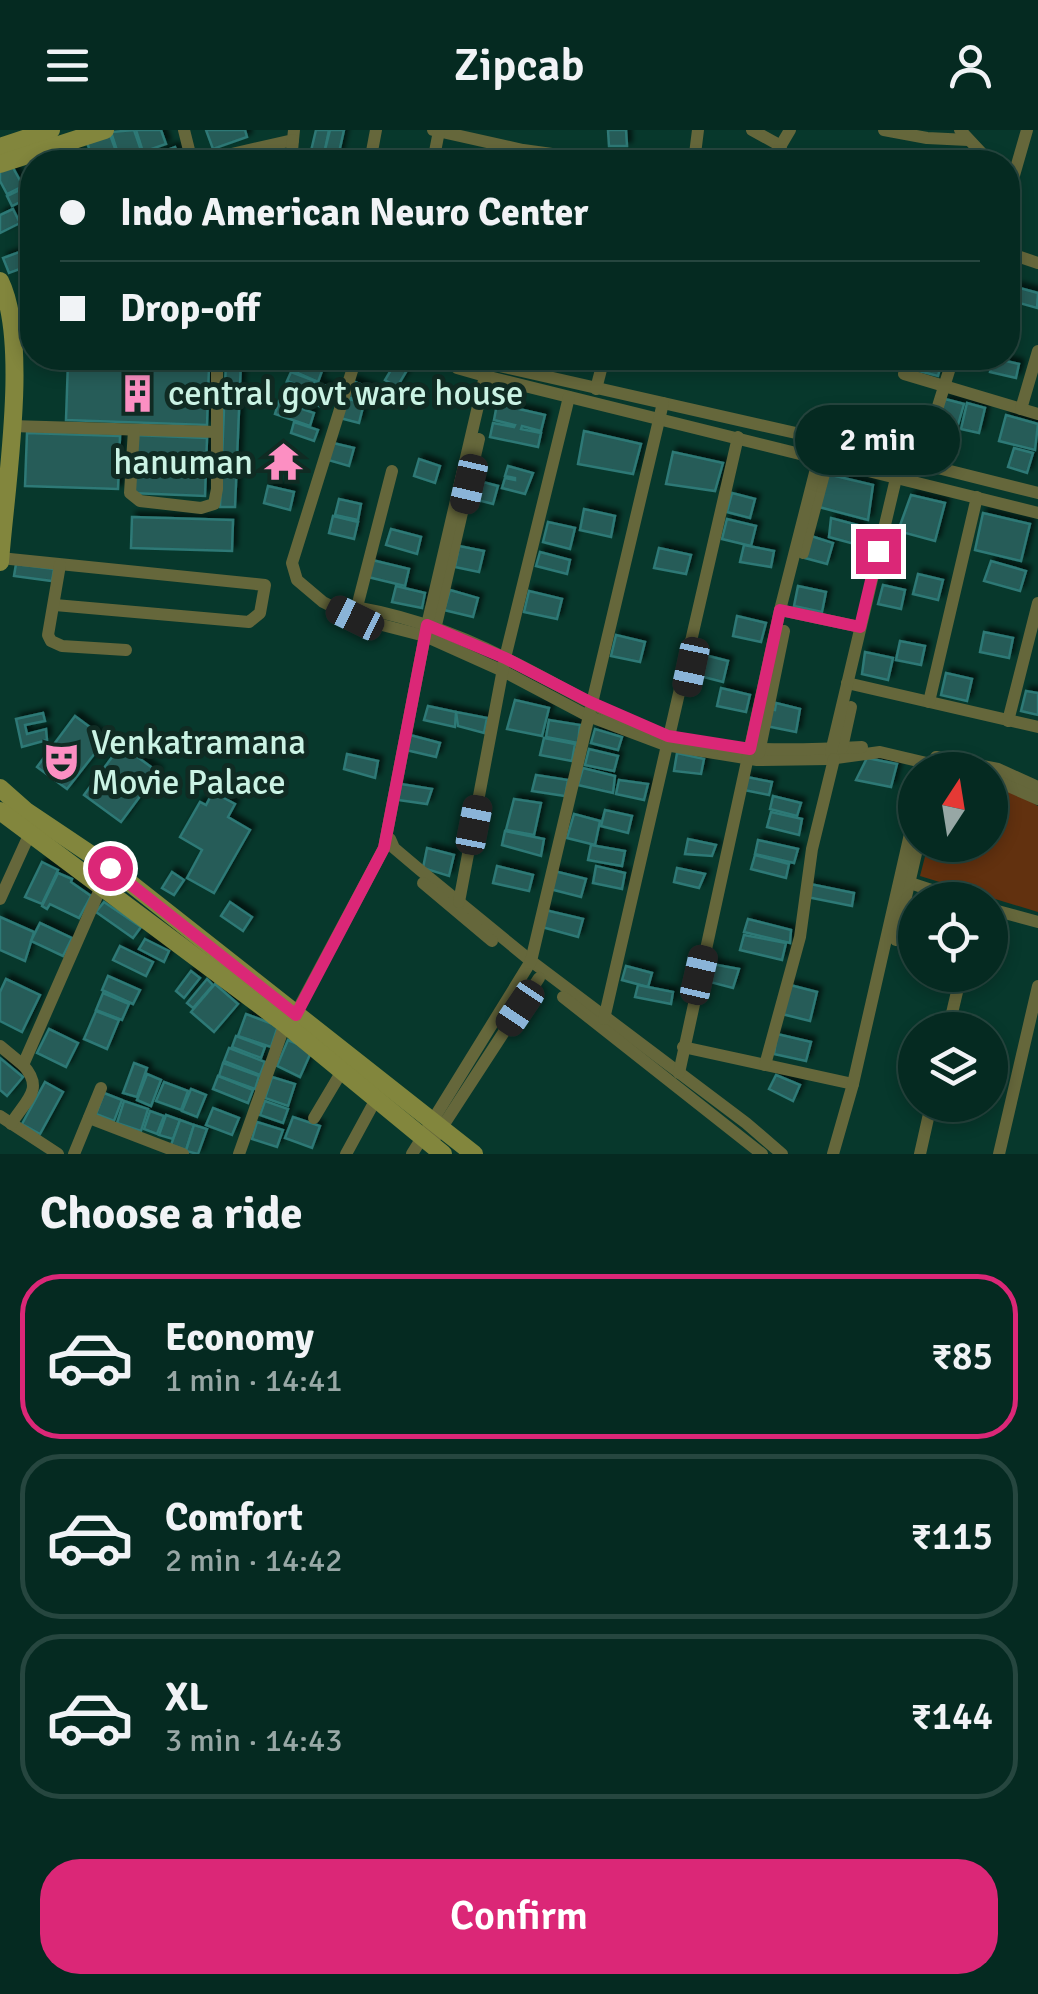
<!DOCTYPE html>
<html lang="en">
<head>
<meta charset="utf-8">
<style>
	body { margin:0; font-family:Signika,sans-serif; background:#0e322a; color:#f1f3f6; height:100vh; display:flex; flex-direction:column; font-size:38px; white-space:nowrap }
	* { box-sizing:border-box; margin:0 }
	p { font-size:32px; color:#97a7a5 }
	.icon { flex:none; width:55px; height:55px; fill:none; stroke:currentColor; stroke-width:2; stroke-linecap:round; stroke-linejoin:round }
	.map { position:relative; height:1024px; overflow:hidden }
	.panel { display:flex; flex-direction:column; background:#052a21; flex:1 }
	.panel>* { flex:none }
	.guide { position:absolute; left:20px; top:20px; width:1000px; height:220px; border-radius:40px; box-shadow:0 5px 15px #0003,0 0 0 2px #26463f; display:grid; align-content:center; height:220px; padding:0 40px; background:#052a21 }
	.needle { width:65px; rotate:12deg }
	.controls { position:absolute; left:898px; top:622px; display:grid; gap:20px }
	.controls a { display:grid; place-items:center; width:110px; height:110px; border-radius:50%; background:#052a21; box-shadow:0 5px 15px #0003,0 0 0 2px #26463f; font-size:50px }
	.end { position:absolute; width:45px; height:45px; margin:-22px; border:12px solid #db2777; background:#fff; box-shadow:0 0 0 5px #fff }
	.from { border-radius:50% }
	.bubble { position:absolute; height:70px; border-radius:35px; background:#052a21; box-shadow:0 5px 15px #0003,0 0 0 2px #26463f; font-size:32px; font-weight:600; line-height:70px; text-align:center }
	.car { position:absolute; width:30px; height:60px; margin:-30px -15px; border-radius:12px; box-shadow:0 0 8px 2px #0007; background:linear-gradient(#222 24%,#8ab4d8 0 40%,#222 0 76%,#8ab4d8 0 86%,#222 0) }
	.guide b { display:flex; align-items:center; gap:35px; height:95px; font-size:38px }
	.guide b+b { border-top:2px solid #26463f }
	.guide i { width:25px; height:25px; background:#f1f3f6 }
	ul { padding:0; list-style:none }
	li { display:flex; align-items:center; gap:30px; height:165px; margin:0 20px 15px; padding:0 20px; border:5px solid #26463f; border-radius:40px }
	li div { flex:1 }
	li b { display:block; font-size:38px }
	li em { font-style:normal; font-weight:600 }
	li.on { border-color:#db2777 }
	li>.icon { width:90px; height:90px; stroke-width:1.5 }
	h2 { padding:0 40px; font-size:45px; line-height:120px }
	.cta { display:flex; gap:20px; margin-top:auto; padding:20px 40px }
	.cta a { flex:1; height:115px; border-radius:40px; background:#db2777; color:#fff; font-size:40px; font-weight:600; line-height:115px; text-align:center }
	header { display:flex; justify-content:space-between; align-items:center; height:130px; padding:0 40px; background:#052a21; font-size:45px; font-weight:600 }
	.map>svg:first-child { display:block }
	.green { fill:#62310f }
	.building { fill:#255b58; stroke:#2d7976; stroke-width:2.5; filter:url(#shadow) }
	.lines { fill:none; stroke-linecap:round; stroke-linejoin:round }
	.street { stroke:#65673b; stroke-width:12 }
	.secondary { stroke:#82863d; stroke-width:18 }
	.route { stroke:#db2777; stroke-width:12 }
	.labels { text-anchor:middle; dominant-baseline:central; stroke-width:10; stroke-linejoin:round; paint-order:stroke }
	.poi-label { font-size:35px; fill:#caf3e4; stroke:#102b23; text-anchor:start }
</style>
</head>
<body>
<header><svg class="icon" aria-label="menu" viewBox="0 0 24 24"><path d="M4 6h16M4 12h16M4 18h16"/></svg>Zipcab<svg class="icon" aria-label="person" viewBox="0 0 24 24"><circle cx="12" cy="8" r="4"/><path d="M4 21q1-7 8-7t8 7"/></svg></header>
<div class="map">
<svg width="1038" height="1024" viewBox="0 0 1038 1024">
	<defs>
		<filter id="shadow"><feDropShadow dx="4.5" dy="-4.5" stdDeviation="2.5" flood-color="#0009"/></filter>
	</defs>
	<rect width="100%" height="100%" fill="#07382c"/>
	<!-- green -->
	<path class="green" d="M990,656l23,5 25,15v106l-118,-36 8,-31h62z"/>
	<!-- building -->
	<g class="building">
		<path d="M134,0l8,23 -22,7 -9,-28z"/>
		<path d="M136,0h25l5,14 -23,8z"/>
		<path d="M206,0h39l2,7 -34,12z"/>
		<path d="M316,0h13l-5,24 -13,-3z"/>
		<path d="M330,0h14l-6,27 -14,-3z"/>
		<path d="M608,0h18l1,16h-18z"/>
		<path d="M109,2l11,30h-26l-8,-22z"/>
		<path d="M70,11l9,21h-36l-4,-9z"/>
		<path d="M175,17l6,15h-34l-1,-4z"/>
		<path d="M11,34l12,22 -16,8 -7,-13v-11z"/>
		<path d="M32,54v12l-20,10 -5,-10z"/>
		<path d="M13,79l7,14 -20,10v-18z"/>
		<path d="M22,121l6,15 -19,7 -6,-15z"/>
		<path d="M1016,157l22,6 -1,15 -25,-7z"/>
		<path d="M623,228h51l-3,12z"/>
		<path d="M914,228l28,3 -4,15 -27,-7z"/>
		<path d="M993,228l26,6 -3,14 -26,-6z"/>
		<path d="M397,230l12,7 -12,20 -12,-7z"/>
		<path d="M68,231l141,5 -2,59 -141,-5z"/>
		<path d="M226,231l15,1 -6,145h-15z"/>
		<path d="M297,231l25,10 -4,11 -25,-11z"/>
		<path d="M291,242l24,9 -4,9 -24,-9z"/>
		<path d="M352,251l21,8 -5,15 -21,-7z"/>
		<path d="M287,252l24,9 -3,10 -25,-9z"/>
		<path d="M317,253l12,4 -7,20 -12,-4z"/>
		<path d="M345,268l19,5 -5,20 -19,-5z"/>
		<path d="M945,269l19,5 -7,24 -19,-5z"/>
		<path d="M279,271l35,12 -4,13 -35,-12z"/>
		<path d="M967,273l18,5 -6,25 -18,-4z"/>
		<path d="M497,274l48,11 -4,16 -19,-5 -1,3 20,4 -3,14 -48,-10 3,-14 21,4 1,-2 -21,-5z"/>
		<path d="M907,283l15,4 -8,25 -14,-5z"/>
		<path d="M1006,285l32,9 -3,26 -36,-9z"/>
		<path d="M294,292l24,8 -4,11 -23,-8z"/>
		<path d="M584,301l57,13 -8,30 -55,-10z"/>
		<path d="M27,303l93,3 -2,53 -93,-3z"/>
		<path d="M134,305l73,3 -2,58 -74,-3z"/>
		<path d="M333,313l21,5 -5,18 -21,-6z"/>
		<path d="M1014,318l19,5 -6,20 -19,-6z"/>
		<path d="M673,322l50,11 -8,28 -49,-7z"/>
		<path d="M419,329l21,7 -5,17 -21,-7z"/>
		<path d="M508,336l25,7 -8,21 -23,-6 3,-10 10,2v-2l-10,-2z"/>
		<path d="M827,344l46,11 -5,35 -49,-13z"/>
		<path d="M475,350l23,6 -5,18 -23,-6z"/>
		<path d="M268,356l26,6 -4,18 -26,-7z"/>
		<path d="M732,363l23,6 -5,19 -23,-6z"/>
		<path d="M911,365l34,8 -10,38 -37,-10z"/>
		<path d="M339,369l22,5 -3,16 -23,-5z"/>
		<path d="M584,379l31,7 -4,21 -31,-7z"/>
		<path d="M983,383l47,11 -9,37 -46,-11z"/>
		<path d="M333,386l25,6 -4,17 -25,-6z"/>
		<path d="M132,387l101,3 -1,31 -101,-3z"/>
		<path d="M831,388l30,8 -3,19 -29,-8z"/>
		<path d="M727,389l29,7 -5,20 -29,-7z"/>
		<path d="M548,392l27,6 -5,21 -27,-7z"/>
		<path d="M391,399l30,8 -4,17 -31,-9z"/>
		<path d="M811,406l22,7 -6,21 -22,-6z"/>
		<path d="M744,415l30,6 -3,16 -31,-5z"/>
		<path d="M459,416l25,5 -5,21 -24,-5z"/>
		<path d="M659,418l32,7 -5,19 -32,-6z"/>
		<path d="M540,422l30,8 -3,14 -31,-8z"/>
		<path d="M372,430l37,9 -4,17 -37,-9z"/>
		<path d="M991,431l35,10 -6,20 -36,-10z"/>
		<path d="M16,434l38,5 -2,12 -38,-5z"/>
		<path d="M918,444l25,6 -5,20 -25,-6z"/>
		<path d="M883,455l22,5 -4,19 -23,-5z"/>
		<path d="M396,456l29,7 -3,15 -30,-6z"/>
		<path d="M798,456l28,6 -4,20 -28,-6z"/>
		<path d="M450,460l28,8 -5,19 -29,-7z"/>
		<path d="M529,461l33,8 -5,20 -33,-7z"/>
		<path d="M737,486l29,7 -5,19 -28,-6z"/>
		<path d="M984,502l29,6 -4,20 -29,-6z"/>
		<path d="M616,505l29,7 -5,20 -29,-6z"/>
		<path d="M900,511l25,5 -4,19 -25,-5z"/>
		<path d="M865,522l28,6 -5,22 -26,-6z"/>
		<path d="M697,523l31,8 -5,21 -31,-8z"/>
		<path d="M946,543l26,6 -5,22 -26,-6z"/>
		<path d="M721,558l29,7 -4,17 -29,-6z"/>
		<path d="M1026,561l12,2v22l-17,-4z"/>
		<path d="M515,570l34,8 -7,28 -35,-7z"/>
		<path d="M776,573l24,6 -4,23 -30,-6 4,-17 5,1z"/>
		<path d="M428,576l28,6 -1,15 -31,-7z"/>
		<path d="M456,582l31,6 -3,15 -26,-7z"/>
		<path d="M43,583l2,8 -20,4 2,9 19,-5 1,11 -25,7 -6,-28z"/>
		<path d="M75,586l31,23 -39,50 -30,-22z"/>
		<path d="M549,590l31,5 -2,18 -32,-6z"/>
		<path d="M595,599l27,8 -4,13 -27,-7z"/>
		<path d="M410,605l30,8 -4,14 -30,-7z"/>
		<path d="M544,608l31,6 -3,17 -32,-6z"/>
		<path d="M121,615l37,27 -37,50 -37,-27z"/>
		<path d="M589,619l29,7 -4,15 -29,-6z"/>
		<path d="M677,623l27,6 -3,15 -27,-3z"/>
		<path d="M347,624l31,7 -3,17 -31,-9z"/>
		<path d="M867,628l30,6 -6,23 -35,-7z"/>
		<path d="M583,638l32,8 -2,17 -35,-8z"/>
		<path d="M536,645l32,5 -3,16 -33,-5z"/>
		<path d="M747,647l25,5 -3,13 -25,-5z"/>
		<path d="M619,650l29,4 -4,16 -28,-6z"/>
		<path d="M401,654l31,5 -5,15 -29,-4z"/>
		<path d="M213,662l22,12 -7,13 22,13 -36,63 -27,-15 15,-28 -22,-13 20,-35 6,3z"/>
		<path d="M773,666l28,7 -4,13 -27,-7z"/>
		<path d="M514,669l27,4 -7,32 -28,-5z"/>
		<path d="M605,680l27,6 -4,17 -27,-7z"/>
		<path d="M771,682l31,7 -3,16 -32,-8z"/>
		<path d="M574,684l26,7 -5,24 -28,-7z"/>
		<path d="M505,701l39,8 -3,17 -39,-11z"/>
		<path d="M688,709l28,6 -4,11 -27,-2z"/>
		<path d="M758,710l40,9 -4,14 -39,-9z"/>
		<path d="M591,715l34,6 -3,15 -34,-6z"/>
		<path d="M427,718l27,7 -5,21 -26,-8z"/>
		<path d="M755,725l34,9 -3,14 -35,-9z"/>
		<path d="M42,732l16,8 -16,34 -17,-7z"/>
		<path d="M497,736l36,9 -4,16 -36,-8z"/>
		<path d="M596,736l29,7 -3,16 -29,-6z"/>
		<path d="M677,738l28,6 -6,14 -25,-6z"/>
		<path d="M554,741l32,8 -5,18 -31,-8z"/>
		<path d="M172,742l12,8 -10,15 -12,-7z"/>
		<path d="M58,743l14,6 -1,3 20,14 -12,22 -29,-14 -3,5 -5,-3z"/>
		<path d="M810,754l44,9 -2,13 -45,-9z"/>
		<path d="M104,772l37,25 -8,11 -37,-26z"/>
		<path d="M230,772l22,15 -9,14 -22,-15z"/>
		<path d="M545,780l38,9 -5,18 -36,-10z"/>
		<path d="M0,787l34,15 -9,29 -25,-11z"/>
		<path d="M748,789l43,11 -1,13 -46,-11z"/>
		<path d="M40,793l32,15 -9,18 -32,-15z"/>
		<path d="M744,805l42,8 -4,17 -42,-10z"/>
		<path d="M145,809l24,12 -5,11 -25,-13z"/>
		<path d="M120,816l33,16 -7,14 -33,-16z"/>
		<path d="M712,834l27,5 -6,19 -27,-7z"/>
		<path d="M626,836l26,7 -4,14 -26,-7z"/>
		<path d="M191,841l9,7 -16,20 -8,-7z"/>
		<path d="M108,846l32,14 -7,14 -31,-14z"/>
		<path d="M6,849l34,16 -18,37 -22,-11v-29z"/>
		<path d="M207,849l6,6 -20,23 -6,-5z"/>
		<path d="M215,854l23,20 -24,28 -23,-20z"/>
		<path d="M638,855l35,7 -2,12 -36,-7z"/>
		<path d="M790,855l27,7 -7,29 -28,-7z"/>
		<path d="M103,863l26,11 -7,16 -26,-10z"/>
		<path d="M96,881l23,9 -12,29 -23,-10z"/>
		<path d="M246,884l32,12 -7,21 -33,-11z"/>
		<path d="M49,899l29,14 -12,24 -29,-14z"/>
		<path d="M777,904l34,8 -5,19 -32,-7z"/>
		<path d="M236,906l29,11 -4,11 -29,-11z"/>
		<path d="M288,910l24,10 -12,27 -23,-11z"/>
		<path d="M229,918l36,14 -5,13 -36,-14z"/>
		<path d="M0,928l23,19 -16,19 -7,-6z"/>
		<path d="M134,933l13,5 -10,29 -14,-4z"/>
		<path d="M223,933l36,13 -4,13 -36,-13z"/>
		<path d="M147,944l14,6 -10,26 -14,-6z"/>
		<path d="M776,945l24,10 -7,16 -24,-12z"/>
		<path d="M218,946l35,14 -5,13 -35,-14z"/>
		<path d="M272,947l23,7 -7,22 -23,-8z"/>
		<path d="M45,952l18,10 -23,42 -18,-10z"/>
		<path d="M164,952l24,9 -7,19 -25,-9z"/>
		<path d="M191,959l15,6 -9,22 -15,-6z"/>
		<path d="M104,963l18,7 -8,21 -18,-7z"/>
		<path d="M124,971l24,8 -7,22 -24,-8z"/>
		<path d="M265,971l23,8 -5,14 -23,-8z"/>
		<path d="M213,978l26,10 -7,17 -26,-10z"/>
		<path d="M150,981l14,5 -7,18 -13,-5z"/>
		<path d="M166,985l14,5 -7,19 -14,-4z"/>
		<path d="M293,987l27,9 -8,22 -27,-10z"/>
		<path d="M180,990l14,5 -8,25 -15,-5z"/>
		<path d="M257,992l26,8 -6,17 -25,-8z"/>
		<path d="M194,995l13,4 -9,25 -12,-3z"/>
	</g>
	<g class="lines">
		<!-- street -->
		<g class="street">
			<path d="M184,0l8,32"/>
			<path d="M433,0l90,20 58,8 109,4"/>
			<path d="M752,0l29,16"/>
			<path d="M884,0l43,8 41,2"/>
			<path d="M960,0l30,32"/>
			<path d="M197,32l96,-22 1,-10"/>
			<path d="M291,32l2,-22"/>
			<path d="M370,32l6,-32"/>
			<path d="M433,32l6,-31"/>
			<path d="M694,32l4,-32"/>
			<path d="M771,32l19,-32"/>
			<path d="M1008,66l19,-66"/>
			<path d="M1008,123l30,10"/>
			<path d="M268,228l17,4 7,-4"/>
			<path d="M356,228l-64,205 5,17 26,22 32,16 70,18 78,35 85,45 77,29 92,15 72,-1 51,-7 76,18"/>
			<path d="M445,228l12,10 28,8 553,137"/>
			<path d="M464,228l354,80 220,55"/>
			<path d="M904,244l134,40"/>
			<path d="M596,259l8,-31"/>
			<path d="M1021,279l17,-58"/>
			<path d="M11,296l206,6"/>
			<path d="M134,300l-4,63 10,8 61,7 13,-4 3,-15v-130"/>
			<path d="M920,334l33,-106"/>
			<path d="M803,423l25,-94"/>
			<path d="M0,428l265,27 -5,28 -11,9 -194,-17"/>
			<path d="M60,435l-12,70 3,6 11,5 64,4"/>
			<path d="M336,474c59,8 119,28 173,56 51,25 102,58 157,76 53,17 140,14 196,11"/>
			<path d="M357,477l35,-136"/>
			<path d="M780,480l80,17"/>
			<path d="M434,504l45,-195"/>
			<path d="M847,553l191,44"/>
			<path d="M929,572l48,-205"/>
			<path d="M1008,591l30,-118"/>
			<path d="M842,618l9,-41"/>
			<path d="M831,622l67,-282"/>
			<path d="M759,623l25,-122"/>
			<path d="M936,627l62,12 40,18"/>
			<path d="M990,648l48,21"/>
			<path d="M386,716l4,-7 4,9 26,22 111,91 215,162 36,31"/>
			<path d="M423,753l69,58"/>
			<path d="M910,753l52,17"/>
			<path d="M0,769l30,-66"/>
			<path d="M459,772l46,-244 64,-261"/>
			<path d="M990,779l48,13"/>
			<path d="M896,810l22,-95"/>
			<path d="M563,867l199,157"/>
			<path d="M604,889l134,-582"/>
			<path d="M948,900l13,-55"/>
			<path d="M0,916l23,19"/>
			<path d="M683,917l170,37"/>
			<path d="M765,935l35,-128 12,-88 22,-90"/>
			<path d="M679,943l101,-463 39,-153"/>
			<path d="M0,986l58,38"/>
			<path d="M89,988l94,36"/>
			<path d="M314,988l28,-47"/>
			<path d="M11,994c15,-24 34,-35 12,-59l78,-178"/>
			<path d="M437,1005l102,-157"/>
			<path d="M74,1024l27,-66"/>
			<path d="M239,1024l46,-130 10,-9 89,-167 43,-223 58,-249"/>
			<path d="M346,1024l30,-55"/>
			<path d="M412,1024l119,-193 132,-558"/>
			<path d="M833,1024l20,-70 62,-272"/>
			<path d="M920,1024l11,-49"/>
			<path d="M999,1024l39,-168"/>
		</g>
		<!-- secondary -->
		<g class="secondary">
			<path d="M0,17l51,-17"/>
			<path d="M0,34l105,-34"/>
			<path d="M0,151c30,61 5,210 0,281"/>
			<path d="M0,658l26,23 85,57 363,286"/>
			<path d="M0,681l285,213 158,130"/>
		</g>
	</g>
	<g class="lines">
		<!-- route -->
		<path class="route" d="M110,738l186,147 88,-167 43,-223 78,33 85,44 78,34 82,13 30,-139 80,17 18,-76"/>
	</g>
	<!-- icons -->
	<defs>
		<symbol id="building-bare" viewBox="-9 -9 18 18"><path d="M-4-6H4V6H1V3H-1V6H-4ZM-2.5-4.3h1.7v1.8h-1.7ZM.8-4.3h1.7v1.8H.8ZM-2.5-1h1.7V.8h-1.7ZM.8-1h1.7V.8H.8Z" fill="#fc8fc2" stroke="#102b23" stroke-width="2.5" paint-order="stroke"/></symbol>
		<symbol id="temple-bare" viewBox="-9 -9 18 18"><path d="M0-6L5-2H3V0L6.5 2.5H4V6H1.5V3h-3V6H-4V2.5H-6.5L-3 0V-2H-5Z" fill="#fc8fc2" stroke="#102b23" stroke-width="2.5" paint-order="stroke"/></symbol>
		<symbol id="theatre-bare" viewBox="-9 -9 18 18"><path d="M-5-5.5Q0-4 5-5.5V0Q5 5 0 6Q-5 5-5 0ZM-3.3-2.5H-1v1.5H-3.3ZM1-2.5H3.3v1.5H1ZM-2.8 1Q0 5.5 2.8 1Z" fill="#fc8fc2" stroke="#102b23" stroke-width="2.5" paint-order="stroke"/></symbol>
	</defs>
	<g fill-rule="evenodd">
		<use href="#building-bare" x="110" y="236" width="55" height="55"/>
		<use href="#temple-bare" x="256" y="304" width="55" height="55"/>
		<use href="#theatre-bare" x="34" y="604" width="55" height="55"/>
	</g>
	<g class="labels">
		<!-- poi labels -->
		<g class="poi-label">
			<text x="168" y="263">central govt ware house</text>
			<text x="253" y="332" text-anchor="end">hanuman</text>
			<text x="91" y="612">Venkatramana<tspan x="91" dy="40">Movie Palace</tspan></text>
		</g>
	</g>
</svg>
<div class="controls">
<a><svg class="needle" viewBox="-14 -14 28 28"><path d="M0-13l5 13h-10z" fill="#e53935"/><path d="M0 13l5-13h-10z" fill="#97a7a5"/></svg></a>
<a><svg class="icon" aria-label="locate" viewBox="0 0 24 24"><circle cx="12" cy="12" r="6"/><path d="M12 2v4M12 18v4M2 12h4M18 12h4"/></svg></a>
<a><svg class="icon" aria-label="layers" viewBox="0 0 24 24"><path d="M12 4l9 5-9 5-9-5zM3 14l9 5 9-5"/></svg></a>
</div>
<i class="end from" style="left:110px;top:738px"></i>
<i class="end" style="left:878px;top:421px"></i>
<div class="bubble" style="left:795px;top:275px;width:165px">2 min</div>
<i class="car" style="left:469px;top:354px;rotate:193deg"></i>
<i class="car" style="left:355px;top:488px;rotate:296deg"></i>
<i class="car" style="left:691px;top:537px;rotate:192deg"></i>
<i class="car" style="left:474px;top:695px;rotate:11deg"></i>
<i class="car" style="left:699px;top:845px;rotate:13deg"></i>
<i class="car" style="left:520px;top:878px;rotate:214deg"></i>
<div class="guide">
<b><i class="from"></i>Indo American Neuro Center</b>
<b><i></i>Drop-off</b>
</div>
</div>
<section class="panel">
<h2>Choose a ride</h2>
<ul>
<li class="on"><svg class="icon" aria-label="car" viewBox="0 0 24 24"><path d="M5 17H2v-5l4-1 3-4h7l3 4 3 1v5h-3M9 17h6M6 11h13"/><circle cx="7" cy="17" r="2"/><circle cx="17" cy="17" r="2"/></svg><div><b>Economy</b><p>1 min · 14:41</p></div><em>₹85</em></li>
<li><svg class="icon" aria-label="car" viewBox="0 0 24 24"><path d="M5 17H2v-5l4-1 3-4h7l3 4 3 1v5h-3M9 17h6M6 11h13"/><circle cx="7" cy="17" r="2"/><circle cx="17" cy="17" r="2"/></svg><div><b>Comfort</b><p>2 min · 14:42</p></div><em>₹115</em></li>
<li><svg class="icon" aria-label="car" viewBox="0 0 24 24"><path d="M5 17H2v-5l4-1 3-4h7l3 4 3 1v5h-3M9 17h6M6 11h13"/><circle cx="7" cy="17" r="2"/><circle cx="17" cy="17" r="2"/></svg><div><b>XL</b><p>3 min · 14:43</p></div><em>₹144</em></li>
</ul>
<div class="cta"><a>Confirm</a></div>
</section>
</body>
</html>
